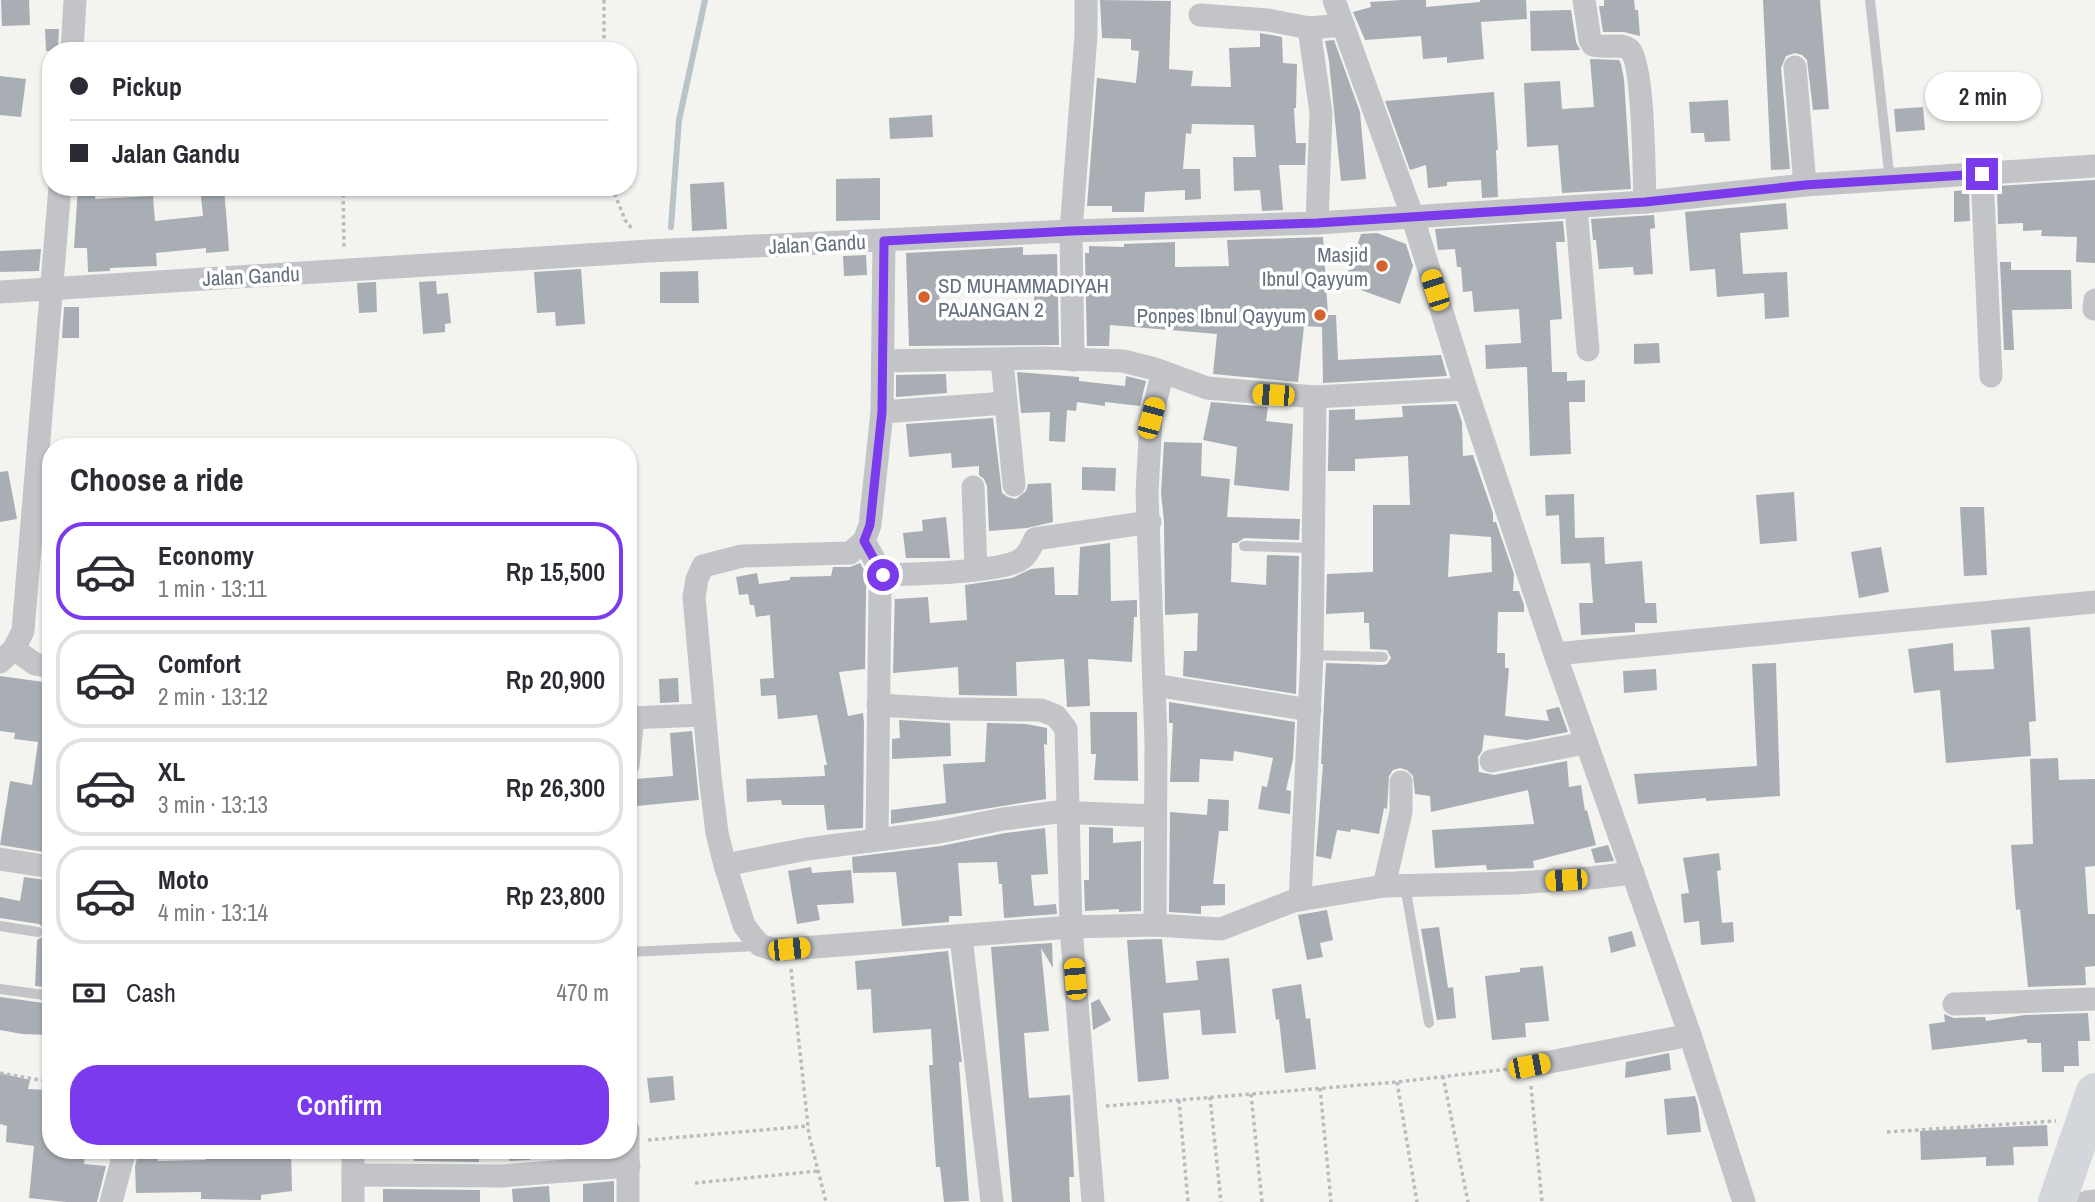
<!DOCTYPE html>
<html lang="en">
<head>
<meta charset="utf-8">
<style>
	body { margin:0; font-family:"Archivo Narrow",sans-serif; background:#f2f2f3; color:#2b2b33; height:100vh; display:flex; flex-direction:column; font-size:26px; white-space:nowrap }
	* { box-sizing:border-box; margin:0 }
	p { font-size:23px; color:#7c7c81 }
	.icon { flex:none; width:38px; height:38px; fill:none; stroke:currentColor; stroke-width:2; stroke-linecap:round; stroke-linejoin:round }
	.map { position:relative; flex:1; overflow:hidden }
	.sheet { position:absolute; left:42px; top:438px; width:595px; height:721px; display:flex; flex-direction:column; background:#fff; border-radius:28px; box-shadow:0 2px 5px #0004 }
	.sheet>* { flex:none }
	.hud { position:absolute; left:42px; top:42px; width:595px; height:154px; border-radius:28px; box-shadow:0 2px 5px #0004; display:grid; align-content:center; height:154px; padding:0 28px; background:#fff }
	.end { position:absolute; width:32px; height:32px; margin:-16px; border:9px solid #7c3aed; background:#fff; box-shadow:0 0 0 4px #fff }
	.from { border-radius:50% }
	.bubble { position:absolute; height:49px; border-radius:24px; background:#fff; box-shadow:0 2px 5px #0004; font-size:23px; font-weight:600; line-height:49px; text-align:center }
	.car { position:absolute; width:21px; height:42px; margin:-21px -10px; border-radius:9px; box-shadow:0 0 5px 2px #0007; background:linear-gradient(#f5c518 24%,#345 0 40%,#f5c518 0 76%,#345 0 86%,#f5c518 0) }
	.hud b { display:flex; align-items:center; gap:24px; height:66px; font-size:26px }
	.hud b+b { border-top:2px solid #e1e1e2 }
	.hud i { width:18px; height:18px; background:#2b2b33 }
	ul { padding:0; list-style:none }
	li { display:flex; align-items:center; gap:21px; height:98px; margin:0 14px 10px; padding:0 14px; border:4px solid #e1e1e2; border-radius:28px }
	li div { flex:1 }
	li b { display:block; font-size:26px }
	li em { font-style:normal; font-weight:600 }
	li.on { border-color:#7c3aed }
	li>.icon { width:63px; height:63px; stroke-width:1.5 }
	h2 { padding:0 28px; font-size:32px; line-height:84px }
	.pay { display:flex; align-items:center; gap:18px; height:77px; padding:0 28px; font-size:26px }
	.pay p { margin-inline-start:auto }
	.button { display:flex; gap:14px; margin-top:auto; padding:14px 28px }
	.button a { flex:1; height:80px; border-radius:28px; background:#7c3aed; color:#fff; font-size:28px; font-weight:600; line-height:80px; text-align:center }
	.map>svg:first-child { display:block }
	.lines { fill:none; stroke-linecap:round; stroke-linejoin:round }
	.stream { stroke:#b9c3c8; stroke-width:6 }
	.building { fill:#a8aeb3; fill-rule:evenodd }
	.path { stroke:#b9bbbd; stroke-width:3.5; stroke-dasharray:3.5 3.5; stroke-linecap:butt }
	.lane { stroke:#c2c4c8; stroke-width:10 }
	.street { stroke:#c2c4c8; stroke-width:23 }
	.highway { stroke:#d3d7db; stroke-width:38 }
	.route { stroke:#7c3aed; stroke-width:9 }
	.poi-dot { fill:#d6632d; stroke:#fff; stroke-width:2.5 }
	.labels { text-anchor:middle; dominant-baseline:central; stroke-width:7; stroke-linejoin:round; paint-order:stroke }
	.street-label { font-size:21px; fill:#65717f; stroke:#fff }
	.poi-label { font-size:21px; fill:#65717f; stroke:#fff; text-anchor:end }
</style>
</head>
<body>
<div class="map">
<svg width="2095" height="1202" viewBox="0 0 2095 1202">
	<rect width="100%" height="100%" fill="#f3f4f0"/>
	<g class="lines">
		<!-- stream -->
		<path class="stream" d="M671,227l8,-107 26,-120"/>
	</g>
	<!-- building -->
	<g class="building">
		<path d="M1,0h28l1,25 -28,1z"/>
		<path d="M1100,0l71,1 -2,68 24,2 -2,15 40,1 -2,-39 31,-1v-14l22,4 1,26 14,1 -1,44h-2l2,35h10l-1,22h-26l4,45 -21,1 -2,-21 -26,1 -1,-34h23l-2,-32 -62,-1 -1,10 -5,-1 -3,36h17l1,30 -16,1v-10l-40,2 -1,20h-32v-6h-25l10,-128 39,5 3,-32 -8,-1v-11l-29,-1z"/>
		<path d="M1402,0h24v7l54,-5v-2h46l1,19 -46,3 3,37 -37,4v-6l-24,2 -2,-23 -56,4 -12,-28 18,-5 -1,-5z"/>
		<path d="M1604,0h30l1,10h3l2,26 -16,-4h-21l-4,-26h5z"/>
		<path d="M1763,0h57l9,109 -16,1 -6,-50 -5,-5 -7,-2 -9,3 -5,12 9,101 -19,1z"/>
		<path d="M1567,10h4l5,32 4,8 -49,1 -1,-40z"/>
		<path d="M45,29h14l-1,22h-12z"/>
		<path d="M1334,40l26,72 6,67 -25,2 -12,-120 -4,-20z"/>
		<path d="M1590,59l29,1 2,4 3,15 7,110 -69,4 -4,-48 -31,2 -3,-64 36,-2 2,28 32,-2z"/>
		<path d="M0,76l26,3 -5,38 -21,-2z"/>
		<path d="M1494,92l4,58h-2l2,47 -16,1 -1,-18 -34,2v4l-19,2 -2,-23 -16,5 -25,-69z"/>
		<path d="M1728,100l2,41 -25,1 -1,-9h-13l-2,-31z"/>
		<path d="M1923,107l2,23 -29,2 -2,-23z"/>
		<path d="M932,115l1,22 -43,2 -1,-21z"/>
		<path d="M880,178v42l-44,1v-42z"/>
		<path d="M2095,180v83l-19,-1 1,-25 -36,-1 1,-6 -19,1v-8l-25,1 -1,-38z"/>
		<path d="M724,182l3,47 -35,2 -2,-47z"/>
		<path d="M78,187h18l-1,12 58,-3 2,25 48,-5 -3,-29h24l5,64 -23,2v-5l-50,5 1,13 -47,2v3l-22,1 -1,-24h-13z"/>
		<path d="M1969,190l1,31 -16,1v-31z"/>
		<path d="M1786,203l2,26 -48,4 3,41 44,-2 2,45 -24,2 -1,-26 -47,4 -2,-28 -25,2 -5,-59z"/>
		<path d="M1654,215l1,13 -5,1 3,45 -19,1 -1,-8 -34,2 -3,-29h-3l-2,-21z"/>
		<path d="M1563,221l2,21h-9l6,77 -12,1 2,52h15v9l18,-1v22h-16l2,52 -41,2 -3,-89 -41,2 -1,-24 36,-2 -2,-34 -45,3 -2,-21 -9,1 -2,-25h-4l-2,-18 -17,1 -3,-21z"/>
		<path d="M1377,233l29,11 7,22 -13,38 -56,-20 17,-50z"/>
		<path d="M1323,237l5,78h8l2,45 103,-5 6,21 -124,7 -1,-56 -18,-1 -6,56 -85,-8 4,-40 -107,-9 -1,21h-22l-2,-93h4v-7l35,1v-3l51,-2v25l54,-1 -2,-26z"/>
		<path d="M1023,247v8l34,-1 2,91 -150,1 -3,-93zM1033,276l2,39 -95,3 -1,-39z"/>
		<path d="M41,249l-2,22 -39,1v-21z"/>
		<path d="M866,255l1,20 -23,1 -1,-20z"/>
		<path d="M2000,262h11v8h60l1,39 -60,1 2,40h-10z"/>
		<path d="M581,269l4,55 -29,2 -1,-14 -18,1 -3,-41z"/>
		<path d="M698,271l1,32h-39v-31z"/>
		<path d="M436,281l1,13 11,-1 3,30 -6,1v8l-22,2 -4,-52z"/>
		<path d="M376,282l1,30 -18,1 -2,-30z"/>
		<path d="M64,307h15v31h-17z"/>
		<path d="M1659,343l1,20 -26,1v-20z"/>
		<path d="M1017,372l62,5v4l46,5 1,-10 20,5 -6,25 -35,-4v4l-28,-4 -1,9 -9,-1 -2,32 -16,-1 1,-29 -29,1z"/>
		<path d="M946,374l1,19 -51,4v-22z"/>
		<path d="M1211,402l57,5 -2,14 27,3 -4,67 -55,-6 3,-38 -34,-7z"/>
		<path d="M1456,404l6,18 1,34 10,-1 20,58v9h3l18,52 -1,17h6l5,14v7h-26l-1,41h8v15h4l-4,48 44,5 -3,-11 13,-3 9,25 -41,8 -43,-5 -2,16 -4,6 1,15 15,3 73,-14 2,26 12,-2 4,26 2,-1 9,35 -63,16 1,7 -47,2 -1,-5 -51,3 -3,-38 102,-6 -6,-34 -97,22 -1,-16 -15,-2 -2,-18 -6,-6 -7,-2 -7,2 -4,6 -2,33 -3,-1 -5,26 -28,-5 -1,3 -13,-2 -6,29 -15,-3 7,-92h-2l5,-101 57,2 4,-1 4,-6 -4,-8 -17,-1 -1,-26h-5v-11l-38,2 1,-40 46,-2v-67h37l-2,-49 -53,3v12h-27l1,-61 26,-1v11l48,-3 -1,-11zM1450,534l41,3 1,35 -44,5z"/>
		<path d="M993,418l9,75 6,4 8,2 10,-8 2,-7 23,-1 2,39 -26,6 -38,3 -2,-45 -3,-7 -5,-4v-9l-27,2 -1,-15 -42,4 -3,-33z"/>
		<path d="M1164,442l38,1 -1,33 29,3 -3,38 73,2 -1,21 -55,-2 -7,5h-5l-1,39 35,3 1,-30 32,1 -3,138 -113,-18 1,-25h13l1,-38 -33,2 -1,-94 -3,-28z"/>
		<path d="M1082,467l34,1 -1,23 -33,-1z"/>
		<path d="M8,471l9,48 -17,3v-50z"/>
		<path d="M1794,492l3,49 -37,3 -4,-49z"/>
		<path d="M1574,494l1,44 29,-1 1,27 37,-3 3,42h11l1,20h-22v9l-54,3 -2,-32h14l-3,-40 -29,1 -2,-49 -13,1 -1,-21z"/>
		<path d="M1960,507h24l3,68 -23,1z"/>
		<path d="M946,517l4,41h-44l-3,-25 20,-2 -1,-11z"/>
		<path d="M1110,543l1,58 26,-1v17h-3l-2,45 -44,-3 2,47 -23,1 -3,-48 -48,3 1,34 -58,-1 -1,-28 -65,6 2,-84v10l33,-2 2,26 37,-3 -2,-35 47,-7 19,-9 23,-2 1,28h23l2,-48z"/>
		<path d="M1881,547l8,45 -30,6 -8,-46z"/>
		<path d="M860,563l8,14 -2,13 -1,79 -26,3 9,44 15,-3 1,10 -1,105 -36,2 -3,-25h-42l-1,-5 -34,2 -1,-23 79,-3 -1,-11h3l-10,-50 -39,4 -2,-24 -15,1 -1,-17 14,-1 -4,-63 -14,2 -2,-12h-4l-2,-11 -9,1 -3,-18 21,-4 2,11 31,-4v-3l41,-1 2,-9h17z"/>
		<path d="M2030,627l6,94 -7,1 2,34 -85,7 -6,-73 -26,3 -6,-44 45,-6 1,28 40,-2 -3,-39z"/>
		<path d="M1776,663l4,133 -74,5v-3l-68,6 -4,-30 123,-8 -5,-102z"/>
		<path d="M1656,669l1,21 -33,3 -1,-22z"/>
		<path d="M0,676l51,7 -1,170 -50,-8 10,-64 22,4 6,-43 -24,-3 1,-6 -15,-2z"/>
		<path d="M678,678l1,24 -19,1 -1,-24z"/>
		<path d="M1169,702l126,20 -2,37 -7,31 5,1 -1,23 -32,-5 4,-23 5,1 6,-29 -39,-7 -1,10 -33,-2 -1,23h-29l3,-59h-4z"/>
		<path d="M1090,712h47l1,69 -44,-1 2,-26h-5z"/>
		<path d="M899,720l51,3 1,33 -59,3v-20l8,-1z"/>
		<path d="M987,723l39,1 21,4v17l-3,-1 2,55 -155,25v-14l55,-7 -3,-39 42,-2z"/>
		<path d="M692,731l7,69 -62,6 -2,-27 38,-3 -3,-43z"/>
		<path d="M2058,758l1,22 36,-1v87l-10,1 3,47h7v52l-10,1 1,18 -58,2 -8,-78 -4,1 -5,-65 22,-1 -3,-85z"/>
		<path d="M1208,799l21,1 -1,31h-9l-6,53h12v21l-24,1v8l-32,-2 1,-100 37,3z"/>
		<path d="M1089,827l24,1v15l28,-2v70l-22,1v-3l-34,2 -1,-31h5z"/>
		<path d="M1045,828l3,46 -17,1 3,31 22,-2 1,10 -53,4 -2,-34h-3l-2,-22 -39,1 4,53h-13v6l-47,4 -6,-54 -43,1 -1,-16 89,-11 64,-13z"/>
		<path d="M1608,845l6,16 -19,2 -4,-14z"/>
		<path d="M1719,853l2,17 -4,1 5,52 11,-1 1,20 -33,3 -2,-24 -15,2 -3,-29 8,-1 -6,-35z"/>
		<path d="M811,867l1,6 39,-3 3,33 -37,2 3,15 -23,4 -9,-53z"/>
		<path d="M24,877l22,3 -4,22 9,1v85l-16,-2 2,-46 7,-4 1,-7 -6,-5 -39,-6v-21l20,4z"/>
		<path d="M1327,910l6,30 -13,3 3,14 -16,3 -9,-45z"/>
		<path d="M1439,927l9,61 5,-1 3,31 -19,2 -16,-91z"/>
		<path d="M1632,931l4,15 -25,7 -3,-16z"/>
		<path d="M1162,939l4,44 32,-3 -2,-19 33,-3 7,75 -34,2 -2,-25 -37,3 6,66 -31,3 -11,-142z"/>
		<path d="M1052,943l1,25 -12,-20 8,83 -25,2 3,42 2,23 41,-3 4,82h-5l1,25h-58l-21,-255z"/>
		<path d="M948,951l14,111h-3l10,139 -25,1 -4,-35h-4l-7,-102h4l-2,-36 -58,4 -2,-44 -14,1 -2,-29z"/>
		<path d="M1543,966l6,55 -24,2 1,14 -34,3 -7,-64 35,-4v-4z"/>
		<path d="M1301,984l5,35 4,-1 6,51 -31,4 -6,-54 -3,1 -4,-31z"/>
		<path d="M0,997l51,7v31l-29,-1 -22,-4z"/>
		<path d="M1099,999l12,21 -18,10 -2,-27z"/>
		<path d="M2088,1013l2,28h-12l1,25h-15v6h-22l-1,-29h-14v-4l-95,11 -3,-26 16,-2 -1,-8 10,4 31,-1 1,4 39,-6z"/>
		<path d="M1669,1053l2,17 -46,8 1,-16z"/>
		<path d="M0,1073l30,7 -2,9 23,1v60h28v3l6,1 -1,10 22,2 -9,36h-31l-37,-4 5,-52 -28,-4 1,-16 -7,-2z"/>
		<path d="M673,1076l2,24 -25,3 -3,-25z"/>
		<path d="M1695,1096l3,10 3,26 -34,3 -3,-36z"/>
		<path d="M2047,1125l1,21 -35,1 1,18 -28,1v-9l-65,3 -1,-29z"/>
		<path d="M206,1150h85l1,41 -31,4v5l-60,-1v-7l-65,1 -1,-26 2,-9 21,-1v4l48,-1z"/>
		<path d="M414,1150h65v12l-65,-1z"/>
		<path d="M508,1150h21l1,10 -21,1z"/>
		<path d="M614,1181v21h-31v-18z"/>
		<path d="M549,1186l1,16h-37l-1,-13z"/>
		<path d="M383,1189l97,1v12h-97z"/>
	</g>
	<g class="lines">
		<!-- path -->
		<g class="path">
			<path d="M604,0v51"/>
			<path d="M343,187l1,61"/>
			<path d="M612,187l13,33 8,10"/>
			<path d="M791,969l18,166 17,67"/>
			<path d="M0,1073l51,9"/>
			<path d="M1443,1076l25,126"/>
			<path d="M1397,1082l20,120"/>
			<path d="M1531,1086l11,116"/>
			<path d="M1320,1088l11,114"/>
			<path d="M1251,1094l11,108"/>
			<path d="M1210,1097l11,105"/>
			<path d="M1179,1100l9,102"/>
			<path d="M1106,1106l291,-24 112,-13"/>
			<path d="M1887,1132l169,-11"/>
			<path d="M648,1140l160,-14"/>
			<path d="M695,1183l123,-12"/>
		</g>
		<!-- lane -->
		<g class="lane">
			<path d="M1870,0l20,181"/>
			<path d="M1244,546l68,2"/>
			<path d="M1312,655l71,2"/>
			<path d="M1405,886l24,137"/>
			<path d="M0,926l38,6"/>
			<path d="M628,952l130,-6"/>
			<path d="M0,989l51,7"/>
		</g>
		<!-- street -->
		<g class="street">
			<path d="M1334,0l78,215 54,174 89,265 135,381 54,167"/>
			<path d="M1584,0l6,40 3,5c11,4 29,-3 37,5 14,15 14,127 15,152"/>
			<path d="M1200,15l68,5 41,8 34,-3"/>
			<path d="M1309,28l12,85 -4,110"/>
			<path d="M72,51l3,-51"/>
			<path d="M1795,67l10,118"/>
			<path d="M1982,174l9,202"/>
			<path d="M1576,207l12,143"/>
			<path d="M884,241l-2,171 -12,113 -6,16 -14,12 -108,3 -39,10 -6,13 -3,18 16,179 7,57 8,32 19,60 8,11 8,9 12,4h17l282,-22 84,-2 66,4 72,-28 91,-15 132,-3 74,-5 43,-5"/>
			<path d="M0,292l649,-41 422,-20 246,-8 328,-21 160,-17 290,-19"/>
			<path d="M2094,309l1,-9"/>
			<path d="M1073,360l-2,-129 15,-196v-35"/>
			<path d="M883,361l159,-3 81,3 32,8 52,19 108,9 151,-8"/>
			<path d="M1002,361l12,124"/>
			<path d="M882,412l124,-9"/>
			<path d="M973,487l3,82"/>
			<path d="M864,541l19,34c29,-1 121,-2 140,-17 5,-4 9,-13 12,-19l115,-17"/>
			<path d="M14,649l21,15 16,3"/>
			<path d="M1555,654l540,-52"/>
			<path d="M0,662l14,-13 9,-18 37,-444"/>
			<path d="M1154,685l156,25"/>
			<path d="M878,705l71,4 92,1 15,6 10,13 5,198 22,275"/>
			<path d="M628,718l76,-3"/>
			<path d="M1491,761l94,-18"/>
			<path d="M628,765l5,-47"/>
			<path d="M877,838l3,-248 3,-15"/>
			<path d="M0,859l51,8"/>
			<path d="M725,865l82,-16 132,-17 64,-13 54,-7 98,4"/>
			<path d="M1384,886l17,-74v-30"/>
			<path d="M1300,900l12,-245 3,-258"/>
			<path d="M1155,925l1,-183 -9,-249 4,-75 12,-46"/>
			<path d="M961,937l31,265"/>
			<path d="M1954,1004l141,-5"/>
			<path d="M1529,1066l161,-31"/>
			<path d="M353,1150v52"/>
			<path d="M353,1175l149,1 127,-10"/>
			<path d="M111,1202l14,-52"/>
			<path d="M628,1202v-72"/>
			<path d="M2087,1202l8,-1"/>
		</g>
		<!-- highway -->
		<path class="highway" d="M2057,1202l38,-110"/>
	</g>
	<g class="lines">
		<!-- route -->
		<path class="route" d="M883,575l-19,-34 6,-16 12,-113 2,-171 187,-10 246,-8 328,-21 160,-17 177,-11"/>
	</g>
	<!-- markers -->
	<g class="poi-dot">
		<circle cx="1382" cy="266" r="7"/>
		<circle cx="924" cy="297" r="7"/>
		<circle cx="1320" cy="315" r="7"/>
	</g>
	<g class="labels">
		<!-- street labels -->
		<g class="street-label">
			<text transform="translate(817 244) rotate(-3)">Jalan Gandu</text>
			<text transform="translate(251 276) rotate(-3)">Jalan Gandu</text>
		</g>
		<!-- poi labels -->
		<g class="poi-label">
			<text x="1368" y="254">Masjid<tspan x="1368" dy="24">Ibnul Qayyum</tspan></text>
			<text x="938" y="285" text-anchor="start">SD MUHAMMADIYAH<tspan x="938" dy="24">PAJANGAN 2</tspan></text>
			<text x="1306" y="315">Ponpes Ibnul Qayyum</text>
		</g>
	</g>
</svg>
<i class="end from" style="left:883px;top:575px"></i>
<i class="end" style="left:1982px;top:174px"></i>
<div class="bubble" style="left:1925px;top:72px;width:116px">2 min</div>
<i class="car" style="left:1435px;top:290px;rotate:342deg"></i>
<i class="car" style="left:1273px;top:395px;rotate:273deg"></i>
<i class="car" style="left:1151px;top:418px;rotate:15deg"></i>
<i class="car" style="left:1566px;top:880px;rotate:266deg"></i>
<i class="car" style="left:789px;top:949px;rotate:84deg"></i>
<i class="car" style="left:1075px;top:979px;rotate:355deg"></i>
<i class="car" style="left:1529px;top:1066px;rotate:79deg"></i>
<div class="hud">
<b><i class="from"></i>Pickup</b>
<b><i></i>Jalan Gandu</b>
</div>
<section class="sheet">
<h2>Choose a ride</h2>
<ul>
<li class="on"><svg class="icon" aria-label="car" viewBox="0 0 24 24"><path d="M5 17H2v-5l4-1 3-4h7l3 4 3 1v5h-3M9 17h6M6 11h13"/><circle cx="7" cy="17" r="2"/><circle cx="17" cy="17" r="2"/></svg><div><b>Economy</b><p>1 min · 13:11</p></div><em>Rp 15,500</em></li>
<li><svg class="icon" aria-label="car" viewBox="0 0 24 24"><path d="M5 17H2v-5l4-1 3-4h7l3 4 3 1v5h-3M9 17h6M6 11h13"/><circle cx="7" cy="17" r="2"/><circle cx="17" cy="17" r="2"/></svg><div><b>Comfort</b><p>2 min · 13:12</p></div><em>Rp 20,900</em></li>
<li><svg class="icon" aria-label="car" viewBox="0 0 24 24"><path d="M5 17H2v-5l4-1 3-4h7l3 4 3 1v5h-3M9 17h6M6 11h13"/><circle cx="7" cy="17" r="2"/><circle cx="17" cy="17" r="2"/></svg><div><b>XL</b><p>3 min · 13:13</p></div><em>Rp 26,300</em></li>
<li><svg class="icon" aria-label="car" viewBox="0 0 24 24"><path d="M5 17H2v-5l4-1 3-4h7l3 4 3 1v5h-3M9 17h6M6 11h13"/><circle cx="7" cy="17" r="2"/><circle cx="17" cy="17" r="2"/></svg><div><b>Moto</b><p>4 min · 13:14</p></div><em>Rp 23,800</em></li>
</ul>
<div class="pay"><svg class="icon" aria-label="cash" viewBox="0 0 24 24"><path d="M3 7h18v10H3z"/><circle cx="12" cy="12" r="2"/></svg>Cash<p>470 m</p></div>
<div class="button"><a>Confirm</a></div>
</section>
</div>
</body>
</html>
